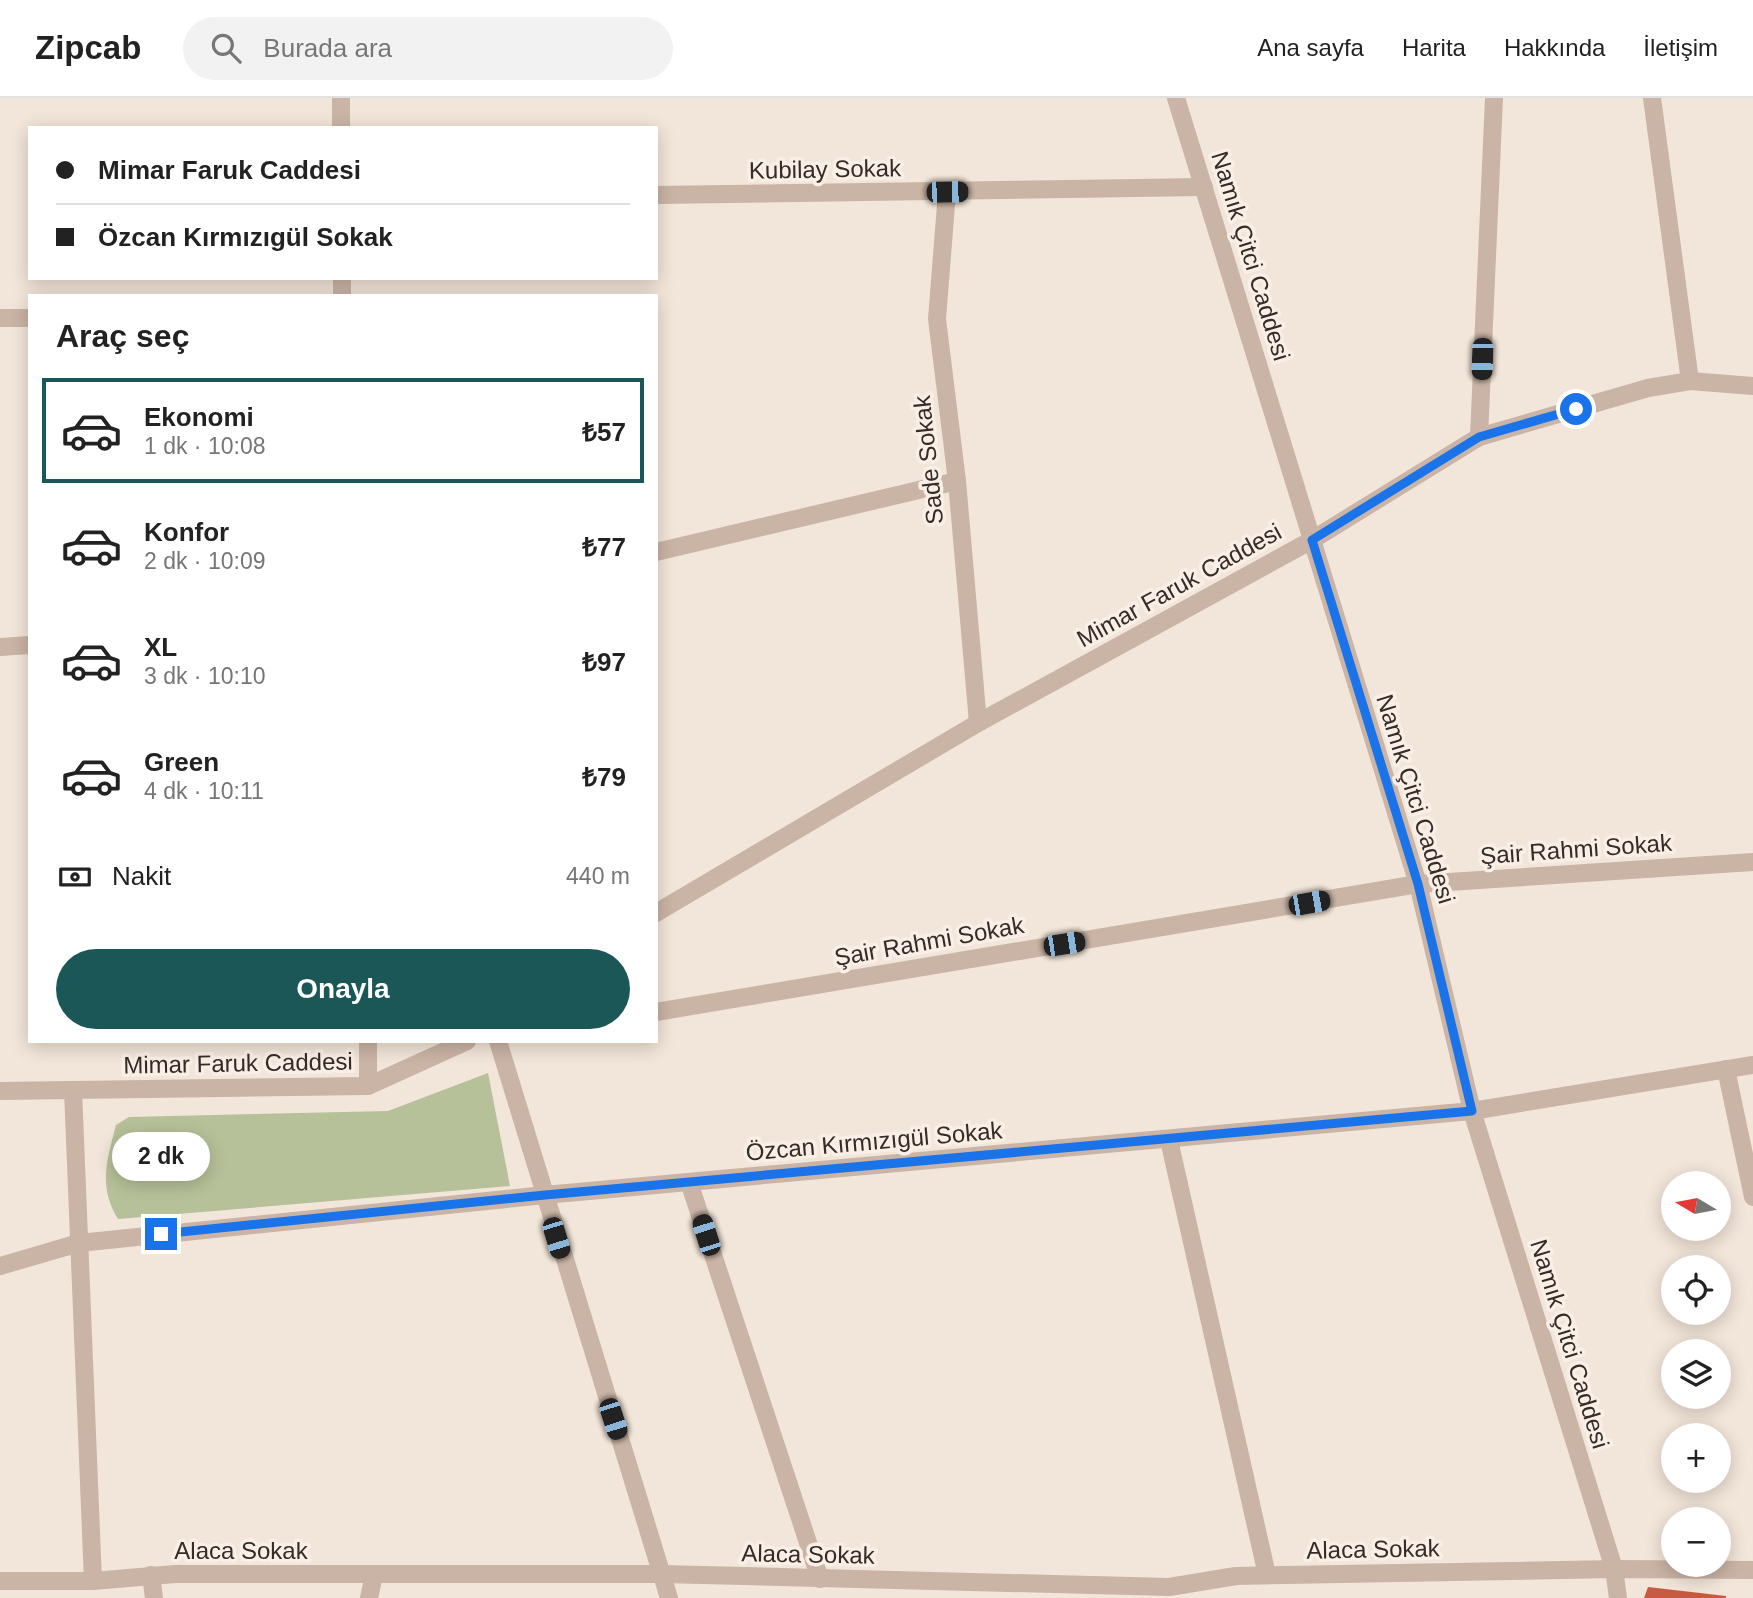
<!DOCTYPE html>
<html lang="tr">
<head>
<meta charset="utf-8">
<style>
	body { margin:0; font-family:Helvetica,sans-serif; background:#f2f2f2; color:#222; height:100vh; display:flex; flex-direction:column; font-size:26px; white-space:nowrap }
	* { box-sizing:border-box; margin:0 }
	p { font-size:23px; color:#767676 }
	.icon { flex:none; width:38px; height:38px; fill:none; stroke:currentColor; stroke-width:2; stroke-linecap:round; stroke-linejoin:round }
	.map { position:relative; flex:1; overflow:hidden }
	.sheet { position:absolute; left:28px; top:196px; width:630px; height:749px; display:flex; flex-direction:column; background:#fff; border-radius:0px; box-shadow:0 4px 18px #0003 }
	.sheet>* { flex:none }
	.hud { position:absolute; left:28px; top:28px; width:630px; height:154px; border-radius:0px; box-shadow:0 4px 18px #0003; display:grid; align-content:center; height:154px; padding:0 28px; background:#fff }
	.needle { width:46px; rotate:280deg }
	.fabs { position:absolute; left:1661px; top:1073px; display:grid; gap:14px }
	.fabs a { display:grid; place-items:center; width:70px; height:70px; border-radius:50%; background:#fff; box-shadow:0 4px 18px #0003; font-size:35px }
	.end { position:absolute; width:32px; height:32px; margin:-16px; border:9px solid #1a73e8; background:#fff; box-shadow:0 0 0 4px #fff }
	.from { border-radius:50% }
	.bubble { position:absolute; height:49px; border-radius:24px; background:#fff; box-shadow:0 4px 18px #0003; font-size:23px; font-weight:600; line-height:49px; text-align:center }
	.car { position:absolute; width:21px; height:42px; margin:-21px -10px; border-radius:9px; box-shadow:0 0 5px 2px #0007; background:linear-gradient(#222 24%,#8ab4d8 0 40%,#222 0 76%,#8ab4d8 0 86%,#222 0) }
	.hud b { display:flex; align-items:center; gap:24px; height:66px; font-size:26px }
	.hud b+b { border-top:2px solid #e0e0e0 }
	.hud i { width:18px; height:18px; background:#222 }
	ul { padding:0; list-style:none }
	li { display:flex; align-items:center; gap:21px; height:105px; margin:0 14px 10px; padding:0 14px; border:4px solid transparent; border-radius:0px }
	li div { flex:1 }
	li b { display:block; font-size:26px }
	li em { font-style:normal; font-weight:600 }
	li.selected { border-color:#1c5757 }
	li>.icon { width:63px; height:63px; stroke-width:1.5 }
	h2 { padding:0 28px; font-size:32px; line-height:84px }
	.pay { display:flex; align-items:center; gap:18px; height:77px; padding:0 28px; font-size:26px }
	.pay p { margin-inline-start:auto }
	.cta { display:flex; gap:14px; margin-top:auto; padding:14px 28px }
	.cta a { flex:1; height:80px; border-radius:42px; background:#1c5757; color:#fff; font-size:28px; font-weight:600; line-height:80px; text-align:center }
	header { display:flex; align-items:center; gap:42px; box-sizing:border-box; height:98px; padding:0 35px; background:#fff; border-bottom:2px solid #e0e0e0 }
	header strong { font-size:33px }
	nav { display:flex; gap:38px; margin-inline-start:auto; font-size:24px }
	.search { width:490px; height:63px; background:#f2f2f2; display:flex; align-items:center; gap:18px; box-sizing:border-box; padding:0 24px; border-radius:38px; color:#767676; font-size:26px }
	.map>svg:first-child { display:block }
	.green { fill:#b6c199 }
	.building { fill:#c75b42 }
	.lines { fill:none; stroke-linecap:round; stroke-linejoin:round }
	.minor { stroke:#cab4a5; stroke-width:18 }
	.tertiary { stroke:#cab4a5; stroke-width:18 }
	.route { stroke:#1a73e8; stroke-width:9 }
	.labels { text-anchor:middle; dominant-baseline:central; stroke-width:7; stroke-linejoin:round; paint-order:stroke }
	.street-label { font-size:24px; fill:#352b27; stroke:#f9efe6 }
</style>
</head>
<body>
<header>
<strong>Zipcab</strong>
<div class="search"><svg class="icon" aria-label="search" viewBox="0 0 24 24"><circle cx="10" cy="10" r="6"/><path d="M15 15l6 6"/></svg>Burada ara</div>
<nav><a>Ana sayfa</a><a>Harita</a><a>Hakkında</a><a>İletişim</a></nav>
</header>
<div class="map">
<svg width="1753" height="1500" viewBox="0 0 1753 1500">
	<rect width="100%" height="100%" fill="#f2e5d9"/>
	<!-- green -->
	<path class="green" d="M488,975l22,113 -392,33c-20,-32 -11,-60 -2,-94l13,-8 259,-6z"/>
	<!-- building -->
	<path class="building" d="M1648,1489l78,9v2h-82z"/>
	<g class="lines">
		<!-- minor -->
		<g class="minor">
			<path d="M341,0v30"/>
			<path d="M1652,0l38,283"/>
			<path d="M947,94l-10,127 20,162 21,242"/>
			<path d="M656,97l548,-8"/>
			<path d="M342,198v-18"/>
			<path d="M0,220h30"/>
			<path d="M1479,339l15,-339"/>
			<path d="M656,454l301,-71"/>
			<path d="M0,549l30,-2"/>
			<path d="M656,914l762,-128 335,-22"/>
			<path d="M368,943v45"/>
			<path d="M498,943l171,557"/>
			<path d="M1726,971l27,128"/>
			<path d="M73,992l20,491"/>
			<path d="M1169,1042l98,435"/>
			<path d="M689,1084l131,397"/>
			<path d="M0,1168l79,-23 466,-48 927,-84 281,-46"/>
			<path d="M151,1477l3,23"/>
			<path d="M0,1483h93l82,-7h487l507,13 67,-11 378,-7 139,1"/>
			<path d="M369,1500l5,-23"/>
		</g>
		<!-- tertiary -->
		<g class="tertiary">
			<path d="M1176,0l242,786 54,227 142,458 4,29"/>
			<path d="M656,815l322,-190 334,-183 167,-103 169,-49 42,-7 63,5"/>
			<path d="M0,993l368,-5 99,-45"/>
		</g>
	</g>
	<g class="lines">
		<!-- route -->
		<path class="route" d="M161,1136l384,-39 927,-84 -54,-227 -106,-344 167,-103 97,-28"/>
	</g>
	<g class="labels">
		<!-- street labels -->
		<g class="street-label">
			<text transform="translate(825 71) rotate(-1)">Kubilay Sokak</text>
			<text transform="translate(1251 158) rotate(73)">Namık Çitci Caddesi</text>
			<text transform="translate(928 362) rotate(-96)">Sade Sokak</text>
			<text transform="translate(1179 487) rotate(-29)">Mimar Faruk Caddesi</text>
			<text transform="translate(1416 701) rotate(73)">Namık Çitci Caddesi</text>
			<text transform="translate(1576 751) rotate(-4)">Şair Rahmi Sokak</text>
			<text transform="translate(929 843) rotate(-10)">Şair Rahmi Sokak</text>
			<text transform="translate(238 965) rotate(-1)">Mimar Faruk Caddesi</text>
			<text transform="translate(874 1043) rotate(-5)">Özcan Kırmızıgül Sokak</text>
			<text transform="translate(1570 1246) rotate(73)">Namık Çitci Caddesi</text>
			<text transform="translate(1373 1451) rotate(-1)">Alaca Sokak</text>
			<text x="241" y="1452">Alaca Sokak</text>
			<text transform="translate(808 1456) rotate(1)">Alaca Sokak</text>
		</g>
	</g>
</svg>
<div class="fabs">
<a><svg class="needle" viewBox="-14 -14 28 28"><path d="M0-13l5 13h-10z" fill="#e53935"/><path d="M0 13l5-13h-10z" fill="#767676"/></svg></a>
<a><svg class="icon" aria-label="locate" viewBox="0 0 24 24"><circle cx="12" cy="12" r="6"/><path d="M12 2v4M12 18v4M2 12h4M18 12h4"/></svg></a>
<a><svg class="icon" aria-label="layers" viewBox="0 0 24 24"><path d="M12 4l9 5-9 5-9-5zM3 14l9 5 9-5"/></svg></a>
<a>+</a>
<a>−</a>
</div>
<i class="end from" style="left:1576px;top:311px"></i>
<i class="end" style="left:161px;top:1136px"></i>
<div class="bubble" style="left:112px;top:1034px;width:98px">2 dk</div>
<i class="car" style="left:947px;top:94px;rotate:89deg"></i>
<i class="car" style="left:1482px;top:261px;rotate:182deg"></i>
<i class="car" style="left:1309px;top:805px;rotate:80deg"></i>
<i class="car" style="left:1064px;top:846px;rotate:81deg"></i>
<i class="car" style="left:706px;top:1137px;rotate:342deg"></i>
<i class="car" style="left:556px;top:1140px;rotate:163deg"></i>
<i class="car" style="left:613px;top:1321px;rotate:162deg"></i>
<div class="hud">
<b><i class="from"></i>Mimar Faruk Caddesi</b>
<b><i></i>Özcan Kırmızıgül Sokak</b>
</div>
<section class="sheet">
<h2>Araç seç</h2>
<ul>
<li class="selected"><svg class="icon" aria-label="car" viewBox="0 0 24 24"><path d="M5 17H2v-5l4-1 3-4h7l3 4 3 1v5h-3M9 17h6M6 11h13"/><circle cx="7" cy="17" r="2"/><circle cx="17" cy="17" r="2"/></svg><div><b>Ekonomi</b><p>1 dk · 10:08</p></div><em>₺57</em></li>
<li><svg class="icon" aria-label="car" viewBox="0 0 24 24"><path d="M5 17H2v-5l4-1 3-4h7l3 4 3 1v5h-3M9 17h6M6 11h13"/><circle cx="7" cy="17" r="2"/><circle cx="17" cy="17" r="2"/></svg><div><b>Konfor</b><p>2 dk · 10:09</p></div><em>₺77</em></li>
<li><svg class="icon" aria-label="car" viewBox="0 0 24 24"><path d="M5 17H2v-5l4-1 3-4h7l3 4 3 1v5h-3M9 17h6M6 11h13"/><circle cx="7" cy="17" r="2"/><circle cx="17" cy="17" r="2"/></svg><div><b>XL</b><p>3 dk · 10:10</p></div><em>₺97</em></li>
<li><svg class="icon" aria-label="car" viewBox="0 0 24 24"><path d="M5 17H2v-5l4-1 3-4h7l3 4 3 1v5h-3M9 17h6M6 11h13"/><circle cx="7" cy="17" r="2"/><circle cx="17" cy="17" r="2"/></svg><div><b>Green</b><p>4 dk · 10:11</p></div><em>₺79</em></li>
</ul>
<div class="pay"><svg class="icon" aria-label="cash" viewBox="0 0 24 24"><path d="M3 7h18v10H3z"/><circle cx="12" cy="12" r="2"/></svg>Nakit<p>440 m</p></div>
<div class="cta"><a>Onayla</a></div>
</section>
</div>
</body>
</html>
